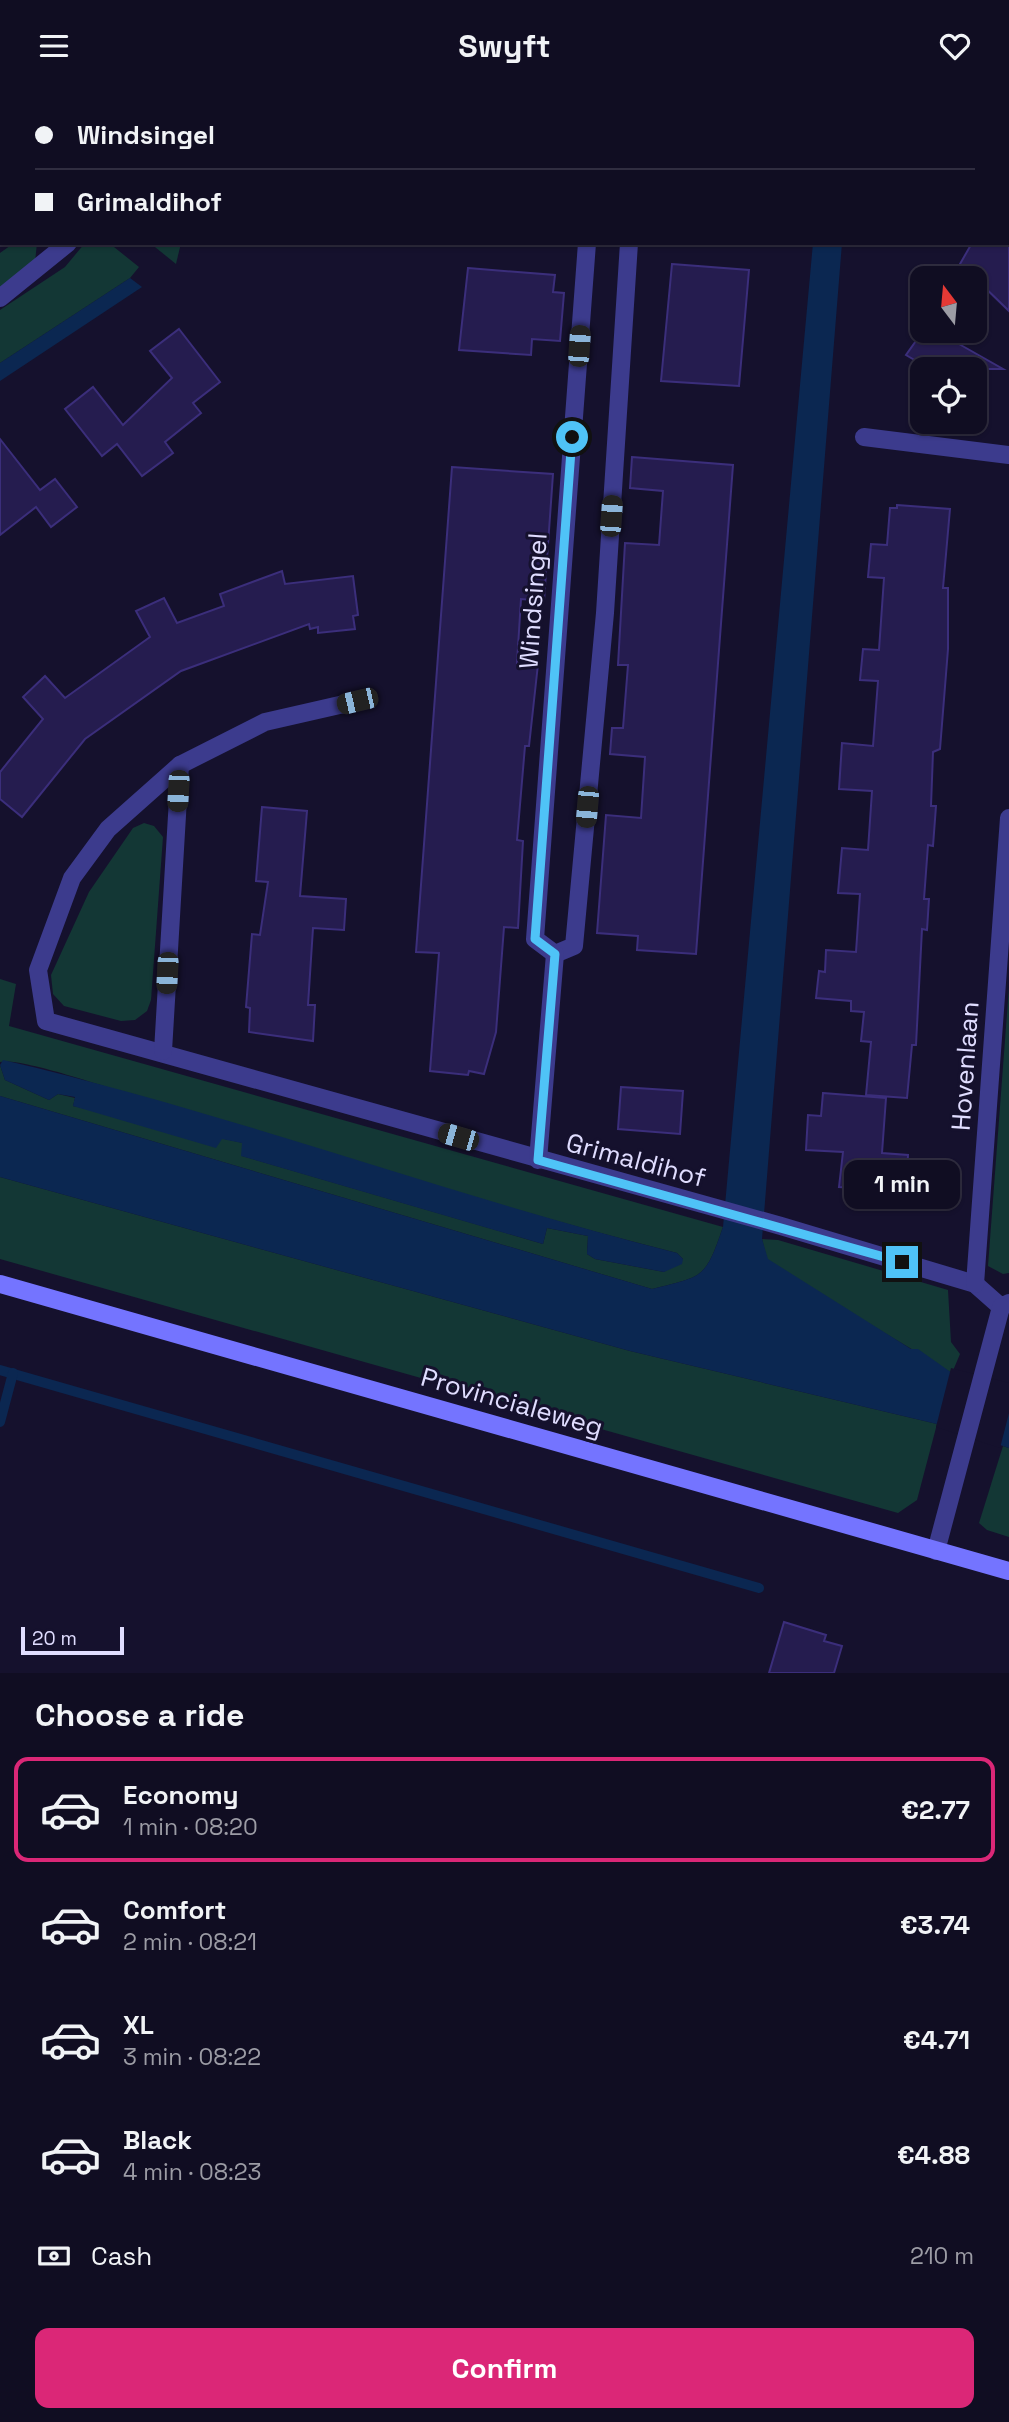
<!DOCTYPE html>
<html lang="en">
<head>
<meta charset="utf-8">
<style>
	body { margin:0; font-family:"Space Grotesk",sans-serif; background:#1e1b2f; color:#f1f3f6; height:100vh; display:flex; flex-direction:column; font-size:26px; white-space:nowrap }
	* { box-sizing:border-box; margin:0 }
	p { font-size:23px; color:#9c9ca5 }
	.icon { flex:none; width:38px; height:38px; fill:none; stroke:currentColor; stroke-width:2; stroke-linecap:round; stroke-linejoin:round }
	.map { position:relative; height:1582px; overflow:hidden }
	.panel { display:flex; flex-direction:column; background:#100d22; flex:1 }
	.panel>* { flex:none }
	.guide { position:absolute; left:0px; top:0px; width:1010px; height:154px; box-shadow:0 2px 5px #0004,0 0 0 2px #302d40; display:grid; align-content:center; height:154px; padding:0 35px; background:#100d22 }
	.needle { width:46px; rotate:344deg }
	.buttons { position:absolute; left:910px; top:175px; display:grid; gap:14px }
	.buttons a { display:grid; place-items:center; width:77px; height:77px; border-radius:14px; background:#100d22; box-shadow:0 2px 5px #0004,0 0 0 2px #302d40; font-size:35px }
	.scale { position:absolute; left:21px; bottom:18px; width:103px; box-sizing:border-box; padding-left:7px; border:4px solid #e0ddff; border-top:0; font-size:19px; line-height:24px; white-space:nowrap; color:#e0ddff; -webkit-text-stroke:5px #15112d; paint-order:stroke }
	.end { position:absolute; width:32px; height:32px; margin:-16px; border:9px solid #4fc3f7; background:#111; box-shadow:0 0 0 4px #111 }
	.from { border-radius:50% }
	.bubble { position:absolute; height:49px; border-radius:14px; background:#100d22; box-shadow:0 2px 5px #0004,0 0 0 2px #302d40; font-size:23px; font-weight:800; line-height:49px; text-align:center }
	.car { position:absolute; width:21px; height:42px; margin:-21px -10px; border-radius:9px; box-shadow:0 0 5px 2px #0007; background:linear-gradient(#222 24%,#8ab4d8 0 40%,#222 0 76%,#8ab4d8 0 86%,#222 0) }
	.guide b { display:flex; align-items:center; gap:24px; height:66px; font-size:26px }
	.guide b+b { border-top:2px solid #302d40 }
	.guide i { width:18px; height:18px; background:#f1f3f6 }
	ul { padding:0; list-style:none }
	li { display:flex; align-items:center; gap:21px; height:105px; margin:0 14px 10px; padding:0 21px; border:4px solid transparent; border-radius:14px }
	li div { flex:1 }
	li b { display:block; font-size:26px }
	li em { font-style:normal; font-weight:800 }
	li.active { border-color:#db2777 }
	li>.icon { width:63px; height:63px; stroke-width:1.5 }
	h2 { padding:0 35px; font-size:32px; line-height:84px }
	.pay { display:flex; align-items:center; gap:18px; height:77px; padding:0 35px; font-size:26px }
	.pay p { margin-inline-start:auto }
	.cta { display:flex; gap:14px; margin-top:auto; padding:14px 35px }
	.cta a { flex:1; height:80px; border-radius:14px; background:#db2777; color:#fff; font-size:28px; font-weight:800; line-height:80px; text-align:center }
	header { display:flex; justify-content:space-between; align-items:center; height:91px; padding:0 35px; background:#100d22; font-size:32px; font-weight:800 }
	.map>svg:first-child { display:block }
	.green { fill:#133735 }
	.water { fill:#0b2751 }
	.pier { fill:#15112d }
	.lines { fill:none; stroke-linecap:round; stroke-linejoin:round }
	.stream { stroke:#0b2751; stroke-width:10 }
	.building { fill:#251c4f; stroke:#3b2e7b; stroke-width:2 }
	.street { stroke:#3c3b8d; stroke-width:18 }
	.secondary { stroke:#7474ff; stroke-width:18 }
	.route { stroke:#4fc3f7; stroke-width:9 }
	.labels { text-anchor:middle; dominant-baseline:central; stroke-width:6; stroke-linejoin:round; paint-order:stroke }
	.street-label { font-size:26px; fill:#e0ddff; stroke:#15112d }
</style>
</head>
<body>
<header><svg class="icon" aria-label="menu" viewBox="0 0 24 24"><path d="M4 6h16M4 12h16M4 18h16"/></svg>Swyft<svg class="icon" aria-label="heart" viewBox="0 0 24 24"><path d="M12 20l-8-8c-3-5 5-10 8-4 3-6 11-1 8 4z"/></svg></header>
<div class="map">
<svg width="1009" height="1582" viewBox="0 0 1009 1582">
	<rect width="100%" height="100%" fill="#15112d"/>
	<!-- green -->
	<g class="green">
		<path d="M0,0l73,2h-71l-2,135z"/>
		<path d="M14,152h23l-2,19 -35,26v-35z"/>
		<path d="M85,152h24l30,24 -9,11 -130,85v-53l65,-43z"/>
		<path d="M150,152h31l-5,21z"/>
		<path d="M144,732l10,3 9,11 -12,163 -4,11 -12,9 -14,1 -57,-15 -11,-12 -2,-19 38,-83 44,-64z"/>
		<path d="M0,888l16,5 -7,42 714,201c-18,52 -19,49 -71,62l-652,-193v-31l5,15 44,20 9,-6 17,4 -2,8 170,37 -1,13 301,88 4,-16 41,8 -1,18 8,5 69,13 19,-13 -6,-6c-187,-47 -369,-108 -554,-161 -23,-7 -105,-35 -123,-30z"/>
		<path d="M1009,896v286l-6,1 -15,-8z"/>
		<path d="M0,1086l630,174 307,73 -20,76 -19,13 -898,-254z"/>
		<path d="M762,1148l16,1 170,50 3,52 9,12 -8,19 -150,-89 -35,-25z"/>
		<path d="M1003,1355l6,2v89l-22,-7 -8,-7z"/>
	</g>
	<!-- water -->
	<g class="water">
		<path d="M813,152h29l-80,996 6,20 143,90h7l34,24 57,13v62l-72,-24 -307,-73 -630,-174v-81l652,193c52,-13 53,-10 71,-62z"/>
		<path d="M130,187l12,9 -142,94v-18z"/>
		<path d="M3,969c228,53 448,136 674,193l6,6 -1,5 -18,8 -69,-13 -8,-5 1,-18 -41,-8 -4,16 -302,-88 1,-13 -20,-4 -6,9 -143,-42 2,-9 -17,-3 -9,6 -44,-20 -5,-15z"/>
	</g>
	<!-- pier -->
	<path class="pier" d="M951,1277l58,15v30l-9,35 -64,-21z"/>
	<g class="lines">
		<!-- stream -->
		<g class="stream">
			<path d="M0,1279l759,218"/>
			<path d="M0,1331l13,-49"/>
		</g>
	</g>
	<!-- building -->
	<g class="building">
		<path d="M972,152h37v68l-34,-33h-23z"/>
		<path d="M672,173l77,6 -10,116 -78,-5z"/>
		<path d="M468,177l87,7 -2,17 11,1 -4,48 -28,-2 -1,16 -72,-5z"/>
		<path d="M179,238l41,53 -27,21 8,10 -36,29 8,11 -31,23 -25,-32 -15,12 -37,-47 28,-22 30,38 49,-47 -22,-27z"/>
		<path d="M923,240h44l-8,13 44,25h-73l-24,-14z"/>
		<path d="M0,348l40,51 15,-11 22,28 -26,20 -15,-20 -36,28z"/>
		<path d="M632,366l101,8 -37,489 -59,-4 1,-14 -41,-3 9,-118 35,3 4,-61 -35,-3 2,-26h11l5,-63h-10l7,-122 34,2 4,-54 -33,-3z"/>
		<path d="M452,376l101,7 -9,127 -23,-2 -4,64 21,1 -9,82h-4l-8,94 6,1 -5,87 -14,-1 -8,105 -12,42 -15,-3 -1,4 -38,-4 9,-118 -23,-1z"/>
		<path d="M897,414l53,4 -7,79h5v61l-8,100 -7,3 -2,54h5l-3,40 -5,-1 -4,54h5l-2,31 -5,-1 -6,116h-4l-5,53 -41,-3 5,-53 -10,-1 3,-29 -13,-1v-10l-35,-3 3,-27 6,1 1,-22 30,2 4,-58 -22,-1 4,-45 26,2 4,-59 -33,-2 3,-46 31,3 5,-65 -18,-1 3,-31 16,1 5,-72 -16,-1 3,-33 16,1 3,-37h7z"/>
		<path d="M282,480l3,13 68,-8 5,39 -5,1 2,13 -37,4v-6l-8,2 -1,-5 -128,47 -96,68 -63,78 -22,-18v-27l43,-53 -20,-22 22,-21 20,22 85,-61 -14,-26 28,-13 13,25 47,-17 -4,-12z"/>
		<path d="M262,716l45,4 -7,85 46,3 -2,31 -31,-2 -5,77h7l-2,36 -64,-9 1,-24 -4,-1 6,-73 8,1 8,-53 -12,-1z"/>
		<path d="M621,996l62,4 -3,43 -62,-5z"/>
		<path d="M823,1002l63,5 -4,55 26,2 -2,36 -67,-4 4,-35 -37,-2 2,-35 13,1z"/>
		<path d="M784,1531l42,13 -2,6 18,5 -8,27h-65z"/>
	</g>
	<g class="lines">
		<!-- street -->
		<g class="street">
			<path d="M142,2l1,-2"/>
			<path d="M599,2v-2"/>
			<path d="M640,2v-2"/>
			<path d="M587,152l-52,696 20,15 19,-8 31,-333 24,-370"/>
			<path d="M0,207l68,-55"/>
			<path d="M864,346l145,18"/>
			<path d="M357,610l-92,21 -85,43 -72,64 -36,49 -34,92 8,51 735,205 194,58 26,23 8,-4"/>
			<path d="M163,960l17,-286"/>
			<path d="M538,1069l17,-206"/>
			<path d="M975,1193l34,-466"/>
			<path d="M936,1460l65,-244"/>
		</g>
		<!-- secondary -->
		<path class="secondary" d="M0,1193l1009,287"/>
	</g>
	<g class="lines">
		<!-- route -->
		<path class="route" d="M572,346l-37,502 20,15 -17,206 364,102"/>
	</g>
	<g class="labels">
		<!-- street labels -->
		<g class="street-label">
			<text transform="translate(533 510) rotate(-86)">Windsingel</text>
			<text transform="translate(965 975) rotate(-86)">Hovenlaan</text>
			<text transform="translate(636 1069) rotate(15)">Grimaldihof</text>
			<text transform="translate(512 1311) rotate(16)">Provincialeweg</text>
		</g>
	</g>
</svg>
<div class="buttons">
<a><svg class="needle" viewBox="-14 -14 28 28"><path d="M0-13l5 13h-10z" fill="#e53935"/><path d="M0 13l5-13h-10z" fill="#9c9ca5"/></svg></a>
<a><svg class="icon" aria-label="locate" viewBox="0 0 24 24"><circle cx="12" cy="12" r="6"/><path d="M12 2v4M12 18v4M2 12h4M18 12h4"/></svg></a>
</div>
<div class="scale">20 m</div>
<i class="end from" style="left:572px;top:346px"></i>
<i class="end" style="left:902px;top:1171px"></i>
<div class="bubble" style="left:844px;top:1069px;width:116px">1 min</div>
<i class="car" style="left:579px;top:255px;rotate:4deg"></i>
<i class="car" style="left:611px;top:425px;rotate:4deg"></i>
<i class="car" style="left:357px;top:610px;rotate:257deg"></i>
<i class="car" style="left:178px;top:700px;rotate:183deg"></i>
<i class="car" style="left:587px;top:716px;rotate:185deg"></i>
<i class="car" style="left:167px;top:882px;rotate:183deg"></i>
<i class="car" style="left:458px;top:1046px;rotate:286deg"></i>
<div class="guide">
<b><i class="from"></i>Windsingel</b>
<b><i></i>Grimaldihof</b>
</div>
</div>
<section class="panel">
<h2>Choose a ride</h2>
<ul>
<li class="active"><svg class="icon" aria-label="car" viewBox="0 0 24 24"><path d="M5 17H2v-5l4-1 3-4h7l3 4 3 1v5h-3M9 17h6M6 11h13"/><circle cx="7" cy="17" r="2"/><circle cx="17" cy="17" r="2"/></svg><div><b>Economy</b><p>1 min · 08:20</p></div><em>€2.77</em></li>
<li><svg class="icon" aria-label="car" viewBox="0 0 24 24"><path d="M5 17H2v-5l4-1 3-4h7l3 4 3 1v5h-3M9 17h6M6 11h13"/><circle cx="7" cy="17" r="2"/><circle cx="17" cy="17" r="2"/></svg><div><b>Comfort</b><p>2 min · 08:21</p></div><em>€3.74</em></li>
<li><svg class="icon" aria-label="car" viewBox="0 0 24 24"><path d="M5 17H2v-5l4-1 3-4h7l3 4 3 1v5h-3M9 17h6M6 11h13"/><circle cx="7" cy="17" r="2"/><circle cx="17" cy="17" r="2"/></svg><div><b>XL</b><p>3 min · 08:22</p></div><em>€4.71</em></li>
<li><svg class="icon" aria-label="car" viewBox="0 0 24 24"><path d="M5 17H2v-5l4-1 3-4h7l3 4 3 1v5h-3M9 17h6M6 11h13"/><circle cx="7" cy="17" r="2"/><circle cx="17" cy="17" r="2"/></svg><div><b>Black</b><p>4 min · 08:23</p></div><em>€4.88</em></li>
</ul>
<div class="pay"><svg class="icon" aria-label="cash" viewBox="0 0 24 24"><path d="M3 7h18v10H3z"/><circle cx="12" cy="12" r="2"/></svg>Cash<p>210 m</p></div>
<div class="cta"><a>Confirm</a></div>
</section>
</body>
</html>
